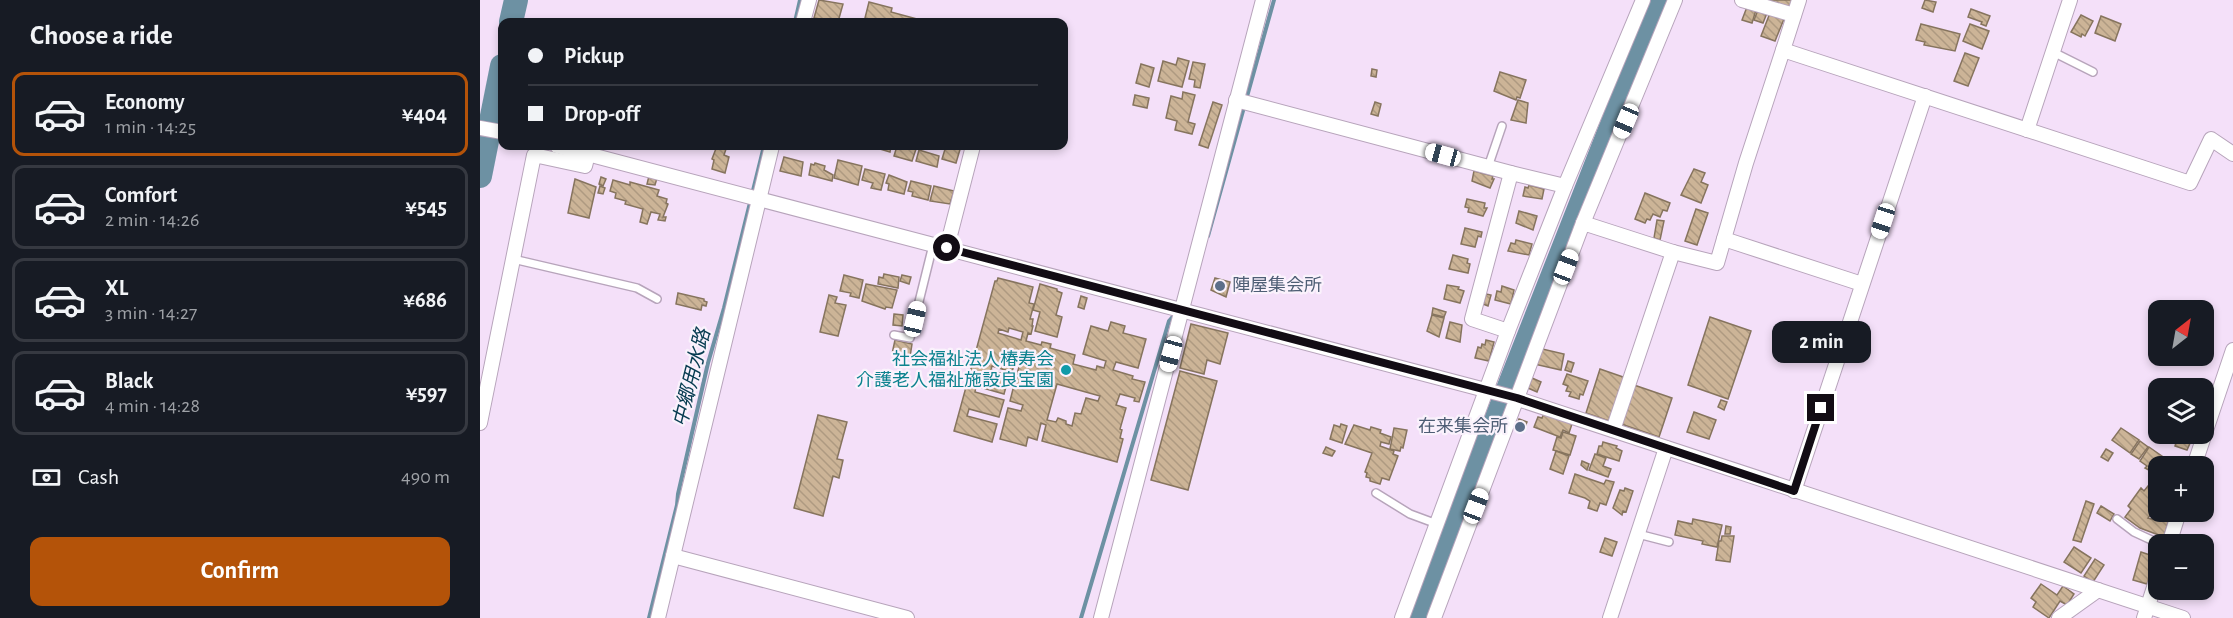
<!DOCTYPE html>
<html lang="en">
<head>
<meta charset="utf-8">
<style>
	body { margin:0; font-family:"Alegreya Sans","Noto Sans JP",sans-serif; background:#20242c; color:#f1f3f6; height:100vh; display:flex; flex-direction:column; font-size:22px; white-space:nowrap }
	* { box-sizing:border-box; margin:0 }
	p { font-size:20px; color:#9ea1a6 }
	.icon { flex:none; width:33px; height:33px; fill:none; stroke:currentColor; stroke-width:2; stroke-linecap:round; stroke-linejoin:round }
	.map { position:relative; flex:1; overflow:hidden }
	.details { display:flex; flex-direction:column; background:#171b24; width:480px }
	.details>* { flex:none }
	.guide { position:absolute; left:18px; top:18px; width:570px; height:132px; border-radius:12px; box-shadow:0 3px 9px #0003; display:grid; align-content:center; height:132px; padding:0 30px; background:#171b24 }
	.needle { width:39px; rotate:31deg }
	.fabs { position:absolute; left:1668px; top:300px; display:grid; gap:12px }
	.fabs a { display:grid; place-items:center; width:66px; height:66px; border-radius:12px; background:#171b24; box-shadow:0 3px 9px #0003; font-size:30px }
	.end { position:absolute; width:27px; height:27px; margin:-14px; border:8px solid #120c14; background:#fff; box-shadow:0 0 0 3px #fff }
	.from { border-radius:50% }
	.bubble { position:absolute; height:42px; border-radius:12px; background:#171b24; box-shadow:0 3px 9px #0003; font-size:20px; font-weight:700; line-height:42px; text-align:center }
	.car { position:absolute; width:18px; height:36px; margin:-18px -9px; border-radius:8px; box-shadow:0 0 4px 2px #0007; background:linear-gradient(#fff 24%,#345 0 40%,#fff 0 76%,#345 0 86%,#fff 0) }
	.guide b { display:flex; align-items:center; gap:21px; height:57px; font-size:22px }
	.guide b+b { border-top:2px solid #363941 }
	.guide i { width:15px; height:15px; background:#f1f3f6 }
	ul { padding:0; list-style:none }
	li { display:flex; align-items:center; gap:18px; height:84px; margin:0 12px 9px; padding:0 18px; border:3px solid #363941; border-radius:12px }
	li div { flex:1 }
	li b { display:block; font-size:22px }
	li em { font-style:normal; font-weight:700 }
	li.current { border-color:#b45309 }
	li>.icon { width:54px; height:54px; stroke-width:1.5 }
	h2 { padding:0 30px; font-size:27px; line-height:72px }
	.pay { display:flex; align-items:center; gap:15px; height:66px; padding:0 30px; font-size:22px }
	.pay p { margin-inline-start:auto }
	.cta { display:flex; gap:12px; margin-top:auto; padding:12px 30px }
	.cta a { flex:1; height:69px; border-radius:12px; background:#b45309; color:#fff; font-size:24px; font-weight:700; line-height:69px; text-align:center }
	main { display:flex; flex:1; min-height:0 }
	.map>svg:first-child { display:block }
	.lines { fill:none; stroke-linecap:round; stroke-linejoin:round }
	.stream { stroke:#6d91a3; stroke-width:4 }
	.river { stroke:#6d91a3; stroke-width:24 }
	.building { fill:url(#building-back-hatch); stroke:#86745e; stroke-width:1.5; fill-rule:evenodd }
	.service-casing { stroke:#b7a4bb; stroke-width:10 }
	.minor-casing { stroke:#b7a4bb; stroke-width:16 }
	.service { stroke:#fff; stroke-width:7 }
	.minor { stroke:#fff; stroke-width:14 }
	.route { stroke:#120c14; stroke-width:8 }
	.service-dot { fill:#5c6f8a; stroke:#faf2fc; stroke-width:2 }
	.culture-dot { fill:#0f9aa8; stroke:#faf2fc; stroke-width:2 }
	.labels { text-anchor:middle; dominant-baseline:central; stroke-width:4.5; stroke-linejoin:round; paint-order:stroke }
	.service-label { font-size:18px; fill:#4e5e75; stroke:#faf2fc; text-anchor:start }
	.culture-label { font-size:18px; fill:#0d838f; stroke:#faf2fc; text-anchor:end }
	.water-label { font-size:20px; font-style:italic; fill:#083c51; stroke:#faf2fc }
</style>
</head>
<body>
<main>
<section class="details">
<h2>Choose a ride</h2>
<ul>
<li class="current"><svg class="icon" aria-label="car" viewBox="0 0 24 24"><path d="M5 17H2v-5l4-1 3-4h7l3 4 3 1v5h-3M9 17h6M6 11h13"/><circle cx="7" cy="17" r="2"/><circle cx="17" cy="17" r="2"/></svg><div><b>Economy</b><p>1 min · 14:25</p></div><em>¥404</em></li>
<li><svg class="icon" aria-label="car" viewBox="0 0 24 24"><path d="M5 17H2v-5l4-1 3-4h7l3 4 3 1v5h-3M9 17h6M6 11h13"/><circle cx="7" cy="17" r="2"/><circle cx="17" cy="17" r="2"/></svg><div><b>Comfort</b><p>2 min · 14:26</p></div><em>¥545</em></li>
<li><svg class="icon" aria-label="car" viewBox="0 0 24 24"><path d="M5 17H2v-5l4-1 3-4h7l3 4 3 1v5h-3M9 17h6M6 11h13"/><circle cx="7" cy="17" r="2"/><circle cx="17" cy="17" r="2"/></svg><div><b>XL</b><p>3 min · 14:27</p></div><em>¥686</em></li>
<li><svg class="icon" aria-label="car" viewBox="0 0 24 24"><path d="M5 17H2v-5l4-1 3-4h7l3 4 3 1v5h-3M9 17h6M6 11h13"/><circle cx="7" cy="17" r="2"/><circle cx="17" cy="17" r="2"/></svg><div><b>Black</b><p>4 min · 14:28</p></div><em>¥597</em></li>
</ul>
<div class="pay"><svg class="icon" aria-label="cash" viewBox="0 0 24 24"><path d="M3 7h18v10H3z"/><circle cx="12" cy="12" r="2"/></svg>Cash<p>490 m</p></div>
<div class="cta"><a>Confirm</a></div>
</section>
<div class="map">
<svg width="1753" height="618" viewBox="0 0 1753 618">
	<defs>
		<pattern id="building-back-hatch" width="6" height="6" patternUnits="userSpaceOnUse" patternTransform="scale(1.5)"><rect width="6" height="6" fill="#ccb497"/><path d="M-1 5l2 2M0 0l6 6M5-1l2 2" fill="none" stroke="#ae9a81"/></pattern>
	</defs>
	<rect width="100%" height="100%" fill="#f4e0f9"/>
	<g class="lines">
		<!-- stream -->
		<g class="stream">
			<path d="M315,22l5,-22"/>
			<path d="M728,236l66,-236"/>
			<path d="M169,618l28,-113 1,-11 30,-131 16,-55 40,-162"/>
			<path d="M601,618l88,-297 7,-8"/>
		</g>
		<!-- river -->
		<g class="river">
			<path d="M31,22l5,-22"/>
			<path d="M0,176l22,-110"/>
			<path d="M938,618l230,-585 11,-33"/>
		</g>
	</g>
	<!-- building -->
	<g class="building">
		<path d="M339,0l24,4 -5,18 -24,-4z"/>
		<path d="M1284,0h29l-3,8z"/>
		<path d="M1445,0l11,2 -3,10 -11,-4z"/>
		<path d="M389,2l23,6 -1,4 37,10h-64z"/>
		<path d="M1267,7l9,3 -4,13 -10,-3z"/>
		<path d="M1491,9l19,7 -4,10 -5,-2 1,-2 -14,-5z"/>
		<path d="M1278,10l9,3 -4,10 -9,-3z"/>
		<path d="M1290,13l14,6 -9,22 -14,-5z"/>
		<path d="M1601,15l12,6 -8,15 -3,-2 -1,3 -10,-5z"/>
		<path d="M1621,16l20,8 -6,17 -20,-8z"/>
		<path d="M1441,24l39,10 -5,17 -31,-6 1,-3 -9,-2z"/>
		<path d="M1490,24l19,7 -7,18 -19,-8z"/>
		<path d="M1485,53l14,5 -11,28 -14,-5z"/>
		<path d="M698,58l11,3 -7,26 -24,-6 5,-20 13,4z"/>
		<path d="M713,62l12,2 -5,24 -6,-1 1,-7 -6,-1z"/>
		<path d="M661,64l13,4 -5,19 -13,-4z"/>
		<path d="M892,69l5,1 -1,7 -5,-1z"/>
		<path d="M1020,72l26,8 -6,18 -3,-1 -1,3 -22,-9z"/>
		<path d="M703,92l12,3 -7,27 7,2 -3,10 -17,-4 2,-9 -11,-3 5,-22 11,3z"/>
		<path d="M655,95l14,3 -2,10 -14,-3z"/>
		<path d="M1038,100l10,3 -2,20 -15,-3z"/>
		<path d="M733,102l9,3 -14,43 -9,-3z"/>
		<path d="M895,102l6,2 -3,12 -7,-2z"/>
		<path d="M237,146h10l-3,9 5,2 -4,16 -13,-4 2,-9 -2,-1z"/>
		<path d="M390,146h21l-1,6z"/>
		<path d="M417,146l19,3 -4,12 -18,-5z"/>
		<path d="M466,146h15l-5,17 -14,-4z"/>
		<path d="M439,150l20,6 -2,11 -21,-6z"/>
		<path d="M304,157l19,5 -2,14 -21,-5z"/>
		<path d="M358,160l24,6 -4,19 -24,-7z"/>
		<path d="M335,163l10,3 -1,4 9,5 -1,6 -23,-6 2,-11 3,1z"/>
		<path d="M385,169l20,5 -4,16 -10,-2 2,-5 -11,-3z"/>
		<path d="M1214,169l11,4 -4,9 7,3 -7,18 -20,-8z"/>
		<path d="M994,171l19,5 -1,3h2l-4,9 -18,-7z"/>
		<path d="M409,175l18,7 -3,12 -16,-4 1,-6 -3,-1z"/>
		<path d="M169,176l8,2 -2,7 -8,-1z"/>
		<path d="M121,177l5,2 -3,7 -4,-2z"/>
		<path d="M95,179l21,8 -7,31 -21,-5z"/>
		<path d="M133,180l17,5v-3l29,8 -2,6 10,3 -1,4 2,1 -5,13h3l-1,4 -7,-1 2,-6 -9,-2 -4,12 -7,-2 3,-13 -18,-5 1,-3 -11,-3 1,-5 -6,-2z"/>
		<path d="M431,181l20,5 -3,14 -16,-4 1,-4 -5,-1z"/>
		<path d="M1049,185l15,4 -2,10 -19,-3 2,-9 3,1z"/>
		<path d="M120,186l5,2 -2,6 -5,-1z"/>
		<path d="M454,186l20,5 -4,13 -20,-3z"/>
		<path d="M1165,193l25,10 -3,8 -4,-1 -3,7 -7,-3 -3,6 -3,-1 -2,4 -10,-4z"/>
		<path d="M987,199l18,4 -1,5h3l-4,8 -15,-4 1,-4 -4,-1z"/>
		<path d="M1216,209l12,4 -11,32 -12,-4z"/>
		<path d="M1039,211l18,5 -4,14 -17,-7z"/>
		<path d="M1177,220l7,1 -4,19 -6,-2z"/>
		<path d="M985,228l17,4 -1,5 -3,-1 -3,11 -14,-3z"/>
		<path d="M1036,240l16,4 -3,11 -21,-4 3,-8 4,1z"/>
		<path d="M973,255l15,4 -1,4 3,1 -2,9 -19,-4z"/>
		<path d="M404,274l15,3 -1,11 -20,-4 1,-7 4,1z"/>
		<path d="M364,275l19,5 -4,18 -9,-2 1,-3 -11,-2z"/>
		<path d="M422,275l9,2 -2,7 -9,-3z"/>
		<path d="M518,278l35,9 -4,16 5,1 -4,15h3l-1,7h1l-2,8 -3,-1 -2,8 15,4 1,-3 9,2 -1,4 25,7 -2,9 23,6 1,-4 7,2 2,-7 -23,-7 8,-28 17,5 3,-9 14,4 -2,7 23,6 -8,29 -22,-6 -3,8 20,6 -1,3 13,3 -6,20 -5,-1 1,-3 -15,-4 -4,11 10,3 -6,21 2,1 -2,8 3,1 -6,23 -75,-21 4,-16 -5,-2 -4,17 -9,-3 -2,9 -26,-7 8,-31 13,3 2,-6 -13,-4 6,-24 34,9 1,-3 -34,-9 4,-14 -5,-2 -4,14 -20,-6 -1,4 18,6 -5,18 -28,-8 -1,6 29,8 -5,17 -30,-8 -2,7 30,8 -5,18 -38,-11 41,-150h2zM529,328l14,4 -2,8 -23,-7 1,-4 9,3zM577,384l43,12 -2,5 -12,-3 -5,16 -6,-1 -3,13 -6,-2v-3l-8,-3 -2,4 -9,-2z"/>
		<path d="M735,278l15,4 -4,15 -15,-7z"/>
		<path d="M386,284l31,6 -5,18 -6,-1 -1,2 -23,-8z"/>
		<path d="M560,284l17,5v2l5,2 -6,22 6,2 -5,20 -22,-6 5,-19 -7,-2z"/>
		<path d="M967,285l12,2 -1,2 6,2 -4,12 -16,-4z"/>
		<path d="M1022,286l12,4 -3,14 -16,-4 2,-9 4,1z"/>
		<path d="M198,293l26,6v2l3,1 -1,4 -4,-1 -1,5 -25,-6z"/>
		<path d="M1006,294l5,1 -3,11 -5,-2z"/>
		<path d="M349,295l8,2 -2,6 11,2 -8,31 -18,-4z"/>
		<path d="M601,296l6,2 -3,11 -6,-2z"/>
		<path d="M953,308l13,4 -2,5 -12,-3z"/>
		<path d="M414,314l9,1 -1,11 -9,-1z"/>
		<path d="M952,315l12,3 -5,19 -12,-6z"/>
		<path d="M1230,317l41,14 -23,68 -40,-14z"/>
		<path d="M970,322l12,3 -2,17 -14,-4z"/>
		<path d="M711,324l37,9 -8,31 -13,-4 -3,14 -24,-6z"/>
		<path d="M415,340l17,4 -2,13 -18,-3z"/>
		<path d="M1006,340l8,2 -5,19 -14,-3 3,-11 3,1 1,-4 3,1z"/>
		<path d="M1058,348l26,6 -3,16 -27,-6z"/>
		<path d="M1088,361l6,2 -3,9 -6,-2z"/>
		<path d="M1120,369l26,9 -14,44 -26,-9z"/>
		<path d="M700,371l37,10 -29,109 -37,-10z"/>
		<path d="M1087,374l21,7 -5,14 -3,-1 -1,5 -10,-3 2,-4 -5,-1 2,-5 -5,-2z"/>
		<path d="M1052,378l9,4 -4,10 -9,-4z"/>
		<path d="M1154,385l38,13 -13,39 -38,-13z"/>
		<path d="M1241,400l6,2 -3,8 -6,-3z"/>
		<path d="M1214,412l22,8 -7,19 -22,-7z"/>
		<path d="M1064,413l28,11 -3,9 -6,-3 -3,7 -26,-10 4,-10 4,1z"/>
		<path d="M338,415l29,7 -10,37 6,1 -4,18 -6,-2 -10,40 -29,-8z"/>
		<path d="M1039,419l8,3 -4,10 -8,-3z"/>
		<path d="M861,424l6,2 -5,17 -12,-4 4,-14 6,2z"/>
		<path d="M874,425l16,5 1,-3 10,3 -1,3 11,4 -2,7 -8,-2 -1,4 14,5 -1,3 5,2 -9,24 -7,-2 -2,6 -10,-3v-3l-4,-1 1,-4 -2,-1 7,-19 -27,-9z"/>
		<path d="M914,428l13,2 -4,18 -2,-1 -1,4 -10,-2z"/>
		<path d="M1641,428l18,12 -9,13 -18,-13z"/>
		<path d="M1083,432l13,4 -6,19 -17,-5 4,-13 4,1z"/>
		<path d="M1698,436l13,5 -4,9 -12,-4z"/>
		<path d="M1660,441l8,6 -9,12 -8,-5z"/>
		<path d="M1123,442l14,4 -1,2 6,3 -3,10 -22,-7 2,-8h3z"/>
		<path d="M846,447l9,4 -3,5 -9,-3z"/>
		<path d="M1669,447l23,16 -3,3h-11v9l-13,-7 2,-2 -7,-5z"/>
		<path d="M1626,449l7,4 -5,8 -7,-4z"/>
		<path d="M1076,451l13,5 -6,18 -13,-5z"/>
		<path d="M1115,454l11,4 -3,8 8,3 -3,8 -19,-7z"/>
		<path d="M1102,461l7,3 -2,6 -6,-5z"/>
		<path d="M1095,474l29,10 2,-4 8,2 -8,23 -6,-2 -3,8 -9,-3 2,-7 -5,-3 -16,-5z"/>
		<path d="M1668,486l7,5 -2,3 5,5v10l-4,6 -2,-2 -4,5 7,2 2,-5 12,4 -5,18 -24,-9 -15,-11 6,-8 -3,-3 13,-18 3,3z"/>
		<path d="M1145,488l8,3 -7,21 -3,-1 -1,4 -9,-7 7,-18 4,1z"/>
		<path d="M1606,501l8,3 -13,38 -8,-2z"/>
		<path d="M1621,506l13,8 -4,7 -13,-8z"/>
		<path d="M1213,519l29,6 -5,22 -15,-3 1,-3 -28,-6 3,-14 14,3z"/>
		<path d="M1246,526l5,1 -1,7h-5z"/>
		<path d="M1242,536h12l-4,26 -14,-2 3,-19h2z"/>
		<path d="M1125,538l12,4 -5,14 -12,-4z"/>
		<path d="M1594,547l17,11 -10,15 -17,-11z"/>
		<path d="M1661,552l15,5 -9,27 -14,-4z"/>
		<path d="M1615,559l9,6 -11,17 -9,-6z"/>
		<path d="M1561,584l16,11 6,-9 11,8 -7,11 -7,-4 -11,17 -16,-11 3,-5 -5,-4z"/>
	</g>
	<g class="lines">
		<defs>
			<g id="service">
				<path d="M1573,52l40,20"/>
				<path d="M1008,167l14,-41"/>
				<path d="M33,259l124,29 20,11"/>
				<path d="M414,335l16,3 23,-93"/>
				<path d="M896,493l34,21 27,10"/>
				<path d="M1637,519l17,13 26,12"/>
				<path d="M1158,534l31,8"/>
			</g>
			<g id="minor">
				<path d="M1262,0l52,15"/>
				<path d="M323,22l6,-22"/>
				<path d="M1303,50l16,-50"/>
				<path d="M756,100l275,73 54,13"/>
				<path d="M0,128l22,4"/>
				<path d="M1547,130l43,-130"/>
				<path d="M77,146l955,251 671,221"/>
				<path d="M1103,223l92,-223"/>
				<path d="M1244,239l138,45"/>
				<path d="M467,247l26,-101"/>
				<path d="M1028,331l-36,-12 39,-146"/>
				<path d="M0,423l54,-268 51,11 5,-20"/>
				<path d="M1133,430l60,-178"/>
				<path d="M1714,466l39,-116"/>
				<path d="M1314,491l131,-395"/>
				<path d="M1689,544l10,-32"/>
				<path d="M193,556l234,62"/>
				<path d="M178,618l114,-472"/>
				<path d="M621,618l162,-618"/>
				<path d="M922,618l106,-287 57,-145 78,-186"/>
				<path d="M954,618l149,-395 90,29 44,11 29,-100 37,-113 407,133 21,-44 22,15"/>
				<path d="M1130,618l56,-170"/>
				<path d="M1579,618l39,-28"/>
				<path d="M1664,618l14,-43"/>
			</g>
		</defs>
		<!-- service casing -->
		<use href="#service" class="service-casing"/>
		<!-- minor casing -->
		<use href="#minor" class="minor-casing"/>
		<!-- service -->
		<use href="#service" class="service"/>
		<!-- minor -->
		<use href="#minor" class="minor"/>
	</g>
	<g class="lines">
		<!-- route -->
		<path class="route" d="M467,248l570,150 277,93 27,-83"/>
	</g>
	<!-- markers -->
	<g class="service-dot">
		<circle cx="740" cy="286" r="6"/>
		<circle cx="1040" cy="427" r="6"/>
	</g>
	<circle class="culture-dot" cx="586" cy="370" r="6"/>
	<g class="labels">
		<!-- service labels -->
		<g class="service-label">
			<text x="752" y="286">陣屋集会所</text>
			<text x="1028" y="427" text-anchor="end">在来集会所</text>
		</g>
		<!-- culture labels -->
		<g class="culture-label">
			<text x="574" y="360">社会福祉法人椿寿会<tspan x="574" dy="21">介護老人福祉施設良宝園</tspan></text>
		</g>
		<!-- water labels -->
		<g class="water-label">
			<text transform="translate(212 378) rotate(-76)">中郷用水路</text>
		</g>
	</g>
</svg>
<div class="fabs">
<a><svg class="needle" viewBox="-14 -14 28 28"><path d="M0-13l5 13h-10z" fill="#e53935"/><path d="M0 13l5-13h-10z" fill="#9ea1a6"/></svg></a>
<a><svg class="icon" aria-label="layers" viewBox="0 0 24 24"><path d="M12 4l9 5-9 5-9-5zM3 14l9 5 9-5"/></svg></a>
<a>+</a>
<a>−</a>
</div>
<i class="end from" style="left:467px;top:248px"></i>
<i class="end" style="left:1341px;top:408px"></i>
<div class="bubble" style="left:1292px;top:321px;width:99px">2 min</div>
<i class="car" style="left:1146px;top:121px;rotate:203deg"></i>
<i class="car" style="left:963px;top:155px;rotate:285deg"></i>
<i class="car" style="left:1403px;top:221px;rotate:198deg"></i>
<i class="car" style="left:1086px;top:267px;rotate:21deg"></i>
<i class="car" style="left:435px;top:319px;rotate:13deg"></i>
<i class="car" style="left:691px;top:354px;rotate:195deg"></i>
<i class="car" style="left:996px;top:506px;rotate:21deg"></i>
<div class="guide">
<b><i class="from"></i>Pickup</b>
<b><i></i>Drop-off</b>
</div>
</div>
</main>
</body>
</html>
